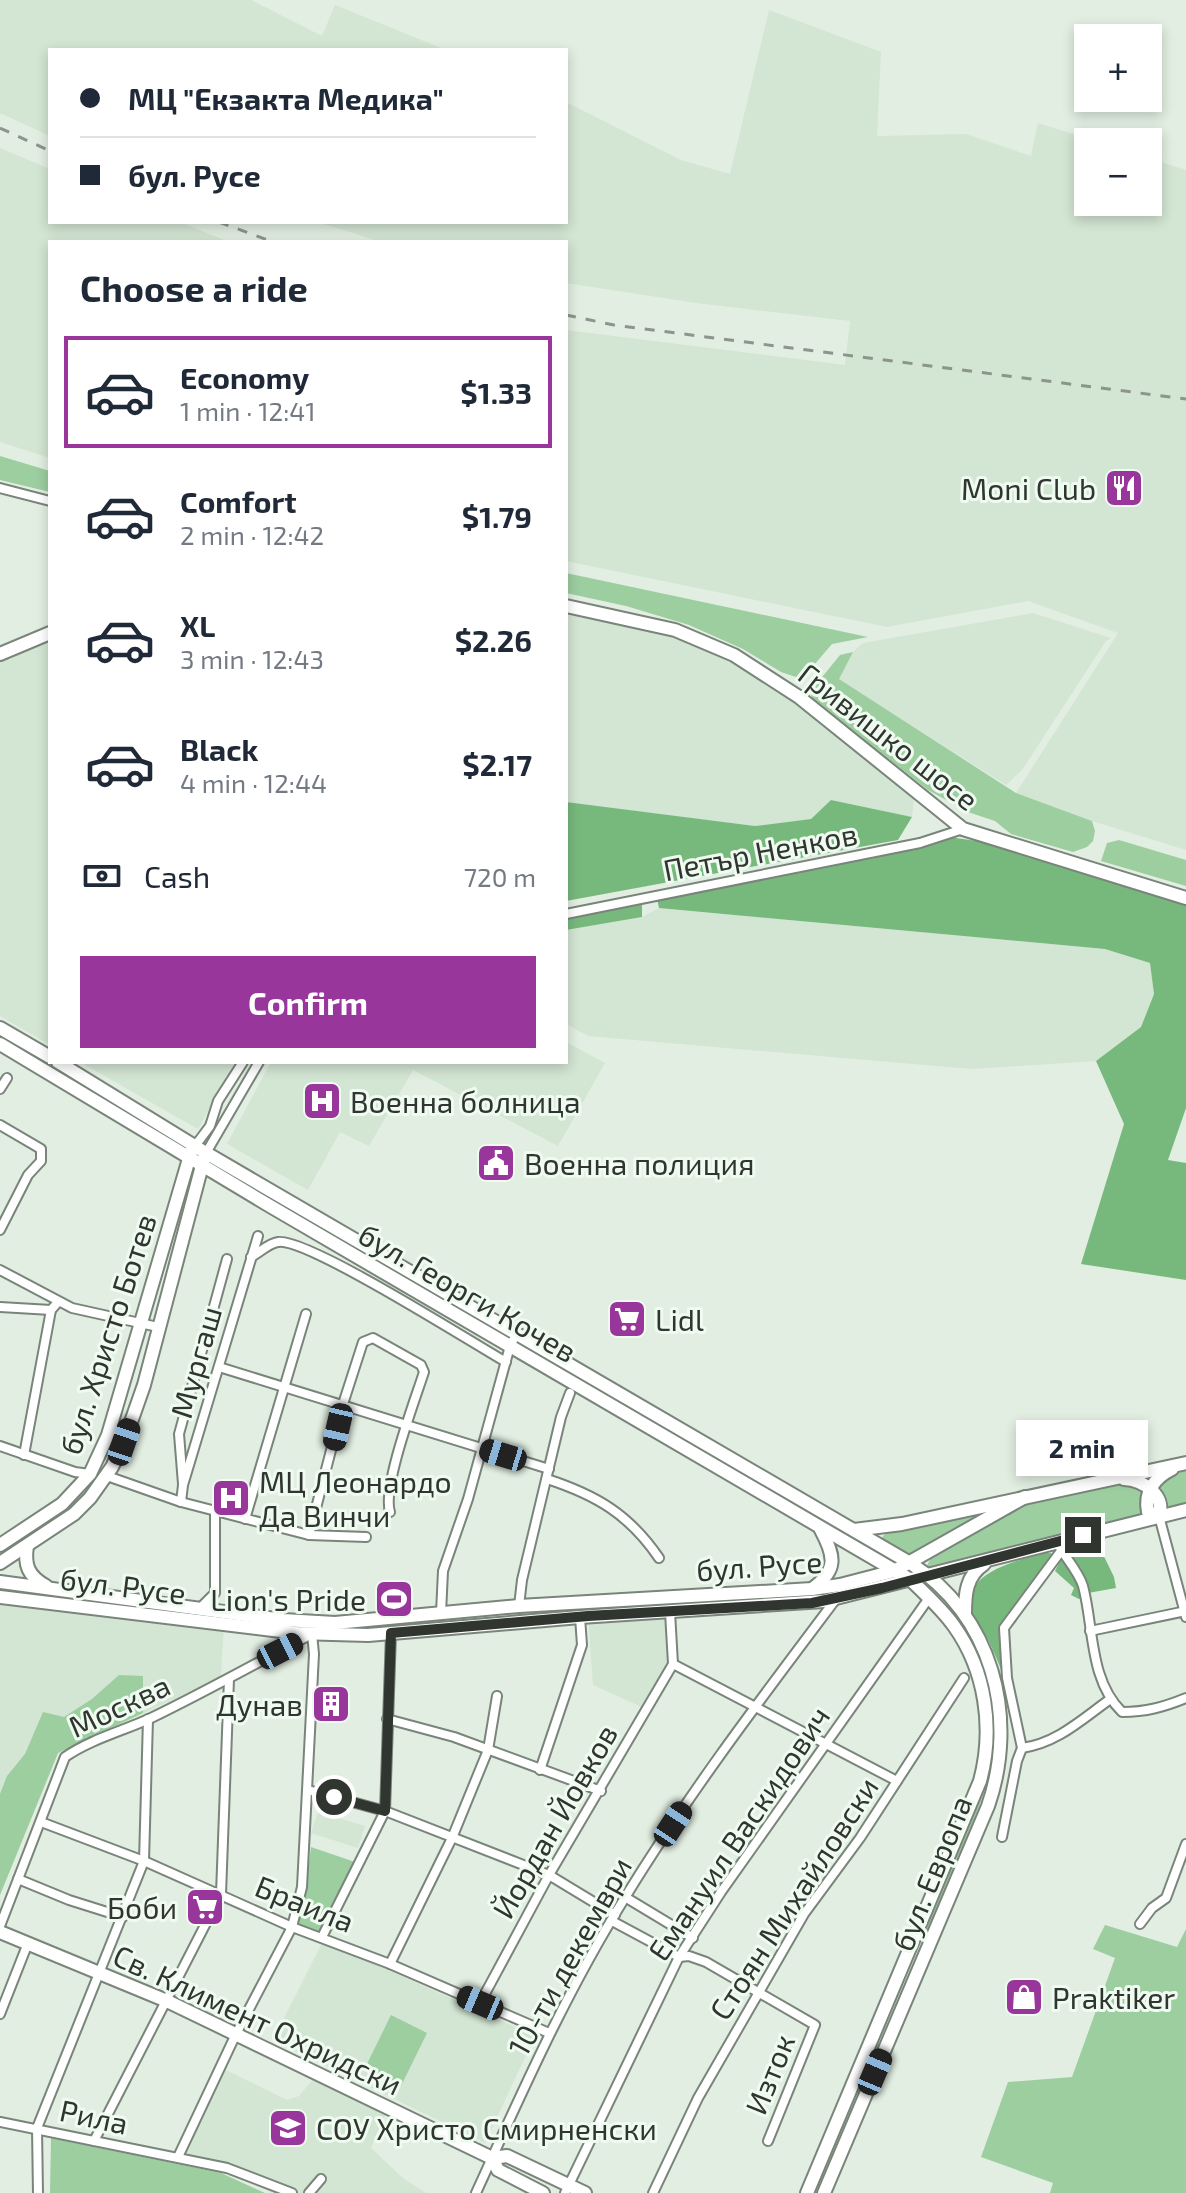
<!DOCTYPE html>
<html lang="en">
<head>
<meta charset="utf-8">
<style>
	body { margin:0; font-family:"Exo 2",sans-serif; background:#f2f2f3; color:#1f2937; height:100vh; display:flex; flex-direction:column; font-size:30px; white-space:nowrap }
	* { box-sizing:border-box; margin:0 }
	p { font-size:26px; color:#747a83 }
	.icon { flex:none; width:44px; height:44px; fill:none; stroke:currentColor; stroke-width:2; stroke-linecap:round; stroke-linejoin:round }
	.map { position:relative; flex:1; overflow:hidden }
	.side { position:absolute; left:48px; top:240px; width:520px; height:824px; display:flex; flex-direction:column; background:#fff; border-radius:0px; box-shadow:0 4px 12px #0003 }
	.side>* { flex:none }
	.hud { position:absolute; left:48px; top:48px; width:520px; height:176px; border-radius:0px; box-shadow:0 4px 12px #0003; display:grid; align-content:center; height:176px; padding:0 32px; background:#fff }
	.tools { position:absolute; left:1074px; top:24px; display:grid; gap:16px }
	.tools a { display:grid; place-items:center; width:88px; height:88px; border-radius:0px; background:#fff; box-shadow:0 4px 12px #0003; font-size:40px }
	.end { position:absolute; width:36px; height:36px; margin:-18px; border:10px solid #303530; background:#fff; box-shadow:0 0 0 4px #fff }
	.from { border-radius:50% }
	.bubble { position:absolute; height:56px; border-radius:0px; background:#fff; box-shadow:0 4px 12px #0003; font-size:26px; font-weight:700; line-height:56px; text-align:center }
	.car { position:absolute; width:24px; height:48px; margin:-24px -12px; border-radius:10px; box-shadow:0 0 6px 2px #0007; background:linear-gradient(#222 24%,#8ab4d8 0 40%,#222 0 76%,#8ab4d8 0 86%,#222 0) }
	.hud b { display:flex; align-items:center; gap:28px; height:76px; font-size:30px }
	.hud b+b { border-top:2px solid #e0e1e3 }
	.hud i { width:20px; height:20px; background:#1f2937 }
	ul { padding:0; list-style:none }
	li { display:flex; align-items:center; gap:24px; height:112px; margin:0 16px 12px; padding:0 16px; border:4px solid transparent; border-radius:0px }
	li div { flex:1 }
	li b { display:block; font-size:30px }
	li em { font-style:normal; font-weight:700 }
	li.on { border-color:#99369c }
	li>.icon { width:72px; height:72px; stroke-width:1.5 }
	h2 { padding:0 32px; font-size:36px; line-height:96px }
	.pay { display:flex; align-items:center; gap:20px; height:88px; padding:0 32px; font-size:30px }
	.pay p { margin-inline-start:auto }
	.button { display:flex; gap:16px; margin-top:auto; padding:16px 32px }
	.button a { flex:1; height:92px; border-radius:0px; background:#99369c; color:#fff; font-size:32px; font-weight:700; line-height:92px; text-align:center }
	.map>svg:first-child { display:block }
	.built { fill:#d3e5d3 }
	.green { fill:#9ccea0 }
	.forest { fill:#77b97d }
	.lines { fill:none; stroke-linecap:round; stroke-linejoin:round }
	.street-casing { stroke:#79847a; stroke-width:12 }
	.secondary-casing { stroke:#79847a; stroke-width:16 }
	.street { stroke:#fff; stroke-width:8 }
	.secondary { stroke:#fff; stroke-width:12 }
	.rail { stroke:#8c948c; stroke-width:3; stroke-dasharray:10 10; stroke-linecap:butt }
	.route { stroke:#303530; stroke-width:10 }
	.labels { text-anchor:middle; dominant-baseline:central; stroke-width:6; stroke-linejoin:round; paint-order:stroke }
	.poi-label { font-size:30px; fill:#303530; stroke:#effbf0; text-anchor:start }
	.street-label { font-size:30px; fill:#303530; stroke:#effbf0 }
</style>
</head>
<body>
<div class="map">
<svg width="1186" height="2193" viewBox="0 0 1186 2193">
	<rect width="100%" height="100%" fill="#e2eee2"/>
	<!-- built -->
	<g class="built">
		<path d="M0,0h251l71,36 13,-31 111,45h-396v86l-50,-23z"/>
		<path d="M769,10l112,42 -4,84 89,-2 65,22 7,-33 61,19h-11v60h60v-44l38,12v680l-94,-29 -76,-28 102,-160 -90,-32 -141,26 -321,-66v-231l279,35 5,-44 -154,-18 -130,-20v-41h-185l-63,-20h248v-120l115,58 49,14z"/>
		<path d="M0,148l50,21v53h130l49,20h-179v216l-50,-16z"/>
		<path d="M566,613l109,23 53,23 66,41 120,99 -2,18 -81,-17 -20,19 -56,7 -189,-24z"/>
		<path d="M1033,613l78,25 -5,3 -84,129 -16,15 -168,-106 15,-27 10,-9z"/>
		<path d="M50,639v406l-50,-29v-357h11z"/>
		<path d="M659,908l446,41 45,14 4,31 -13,33 -45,34 -124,8 -384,-33 -22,-12v-94l76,-13z"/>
		<path d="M566,1042l39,21 -47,83 -145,-76 -44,76 -29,-14 -32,58 -81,-46 44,-82h295z"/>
		<path d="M80,1062h155l-37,67z"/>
		<path d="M0,1599l224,24 -3,54 -163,76 -58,142z"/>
		<path d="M670,1612l3,52 -27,45 -53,-24 -5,-69z"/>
		<path d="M318,1812l47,14 -7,22 -47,-15z"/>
		<path d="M323,1941l212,95 -50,107 -212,-103z"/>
		<path d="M224,2069l63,31 12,-4 20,-24 69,36 -17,40 33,31 22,14h-153l-40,-19 -30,-8 -24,-2z"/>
	</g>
	<!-- green -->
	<g class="green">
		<path d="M0,456l50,15v21l-50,-12z"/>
		<path d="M566,573l302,64 -36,7 -30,35 -21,-7 -38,-23 -54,-24 -63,-19 -60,-13z"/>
		<path d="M853,652l-14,27 177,114 76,28 3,10 -2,10 -6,6 -14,5 -62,-18 -16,-13 -27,-9 -40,-22 -115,-90 -3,-8 30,-37z"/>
		<path d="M1119,840l67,20v26l-85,-25 6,-18z"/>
		<path d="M1186,1471v32l-17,4 -11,-19c4,-11 17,-15 28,-17z"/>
		<path d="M1124,1484h9l11,7 -3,24 -210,52 -4,-1 3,-7 77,-48 34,-14z"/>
		<path d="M976,1513l-1,5 -63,35h-9l-23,-13 6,-7z"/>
		<path d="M930,1591c58,49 76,128 54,200 -7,25 -19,49 -29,74 -10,25 -20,55 -34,77l58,-150 5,-110z"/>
		<path d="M119,1675l24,1v37l-85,40 -58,142v-101l7,-18 18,-22 18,-42 21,5 28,-18z"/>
		<path d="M311,1847l44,15 -35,72 -23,-9 9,-39z"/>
		<path d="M1105,1925l72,22 9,-18v264h-136l3,-10 -72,-26 27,-75 64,-5 43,-119 -22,-9z"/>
		<path d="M391,2015l36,18 -26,53 -36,-18z"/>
		<path d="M51,2138l170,35 44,20h-215z"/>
	</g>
	<!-- forest -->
	<g class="forest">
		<path d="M831,800l81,17 -14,23 -332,61v-99l189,24 56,-7z"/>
		<path d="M949,837l35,5 202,61v205l-18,52 18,3v117l-105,-16 43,-140 -28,-63 45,-34 13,-33 -4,-31 -45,-14 -446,-41 -3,-14z"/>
		<path d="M642,901v16l-76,13v-19z"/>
		<path d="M1097,1542l17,35 2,11 -28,5 -9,6 -8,-4 3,-7 -19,-17 11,-22z"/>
		<path d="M1044,1553h7l2,3 -51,68 2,52c-7,-15 -12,-31 -21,-45 -3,-6 -8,-11 -10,-16 -16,-42 44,-54 71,-62z"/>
	</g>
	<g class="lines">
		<defs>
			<g id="street">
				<path d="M0,488l50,13"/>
				<path d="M566,914l354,-71 43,-14"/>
				<path d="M0,1089l7,-11"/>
				<path d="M0,1125l41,24v12l-13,14 -28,55"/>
				<path d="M195,1146l15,-20 8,-25 25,-39"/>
				<path d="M206,1153l53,-91"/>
				<path d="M251,1257c8,-4 18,-14 27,-15 28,-5 193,100 228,120"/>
				<path d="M0,1270l72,38 86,19"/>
				<path d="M0,1307l51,3"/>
				<path d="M219,1367l330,102"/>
				<path d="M0,1446l75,26 15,2"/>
				<path d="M24,1455l27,-145 7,-8"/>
				<path d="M107,1476l74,26 128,33 57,2"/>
				<path d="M547,1479c49,16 82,35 112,79"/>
				<path d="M183,1484l-4,-50 48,-175"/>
				<path d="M181,1502l2,-17 75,-249"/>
				<path d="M1159,1516l27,101"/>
				<path d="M245,1519l61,-205"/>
				<path d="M309,1535l34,-131 20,-62 10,-4 48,27 3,7c-9,28 -42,115 -34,140"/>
				<path d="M1057,1542c7,15 21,28 26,44 11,41 6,94 39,126 24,0 42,-5 64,-14"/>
				<path d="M519,1606l3,-26 39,-163 9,-24"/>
				<path d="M200,1608l15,-15v-82"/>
				<path d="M670,1612l3,52 224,117"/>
				<path d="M441,1613l2,-42 25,-72 42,-153 7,-13"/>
				<path d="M1090,1631l96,-20"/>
				<path d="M387,1719l67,18 147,54"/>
				<path d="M1022,1748l-15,-70 -3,-50 57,-77"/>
				<path d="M540,1770l42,-125 -2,-28"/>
				<path d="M308,1790l77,21 164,64 66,40"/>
				<path d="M41,1822l103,39 148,66 98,37 159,69"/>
				<path d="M1002,1837l15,-76 5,-13c35,-5 59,-28 87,-48"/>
				<path d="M18,1879l51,21 54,17"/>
				<path d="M625,1897l68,41"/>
				<path d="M612,1921l67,36 10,-1 17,6 109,63 -47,116"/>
				<path d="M1140,1924l12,-16 14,-10 20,-54"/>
				<path d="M0,1926l65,-169c26,-18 58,-26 86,-39 54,-26 107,-56 161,-84l2,20 -12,233 -10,40 -56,107 -58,123"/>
				<path d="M322,1937l63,-126 6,-178"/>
				<path d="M390,1964l62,-126 36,-88 9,-54"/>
				<path d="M480,2003l69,-128 124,-211"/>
				<path d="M0,2014l28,-71"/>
				<path d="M0,2122l227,46 65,25"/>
				<path d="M94,2141l127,-247 8,-215"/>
				<path d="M38,2193l-1,-65 107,-267 4,-142"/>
				<path d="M309,2193l12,-14"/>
				<path d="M476,2193c46,-101 91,-203 150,-297 63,-103 137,-200 210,-297"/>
				<path d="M565,2193l114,-236 42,-65 208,-294"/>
				<path d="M653,2193l45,-95 106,-184 56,-76 104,-160"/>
			</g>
			<g id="secondary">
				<path d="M566,606l109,24 59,25 65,42 164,132 223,69"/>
				<path d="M0,654l50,-21"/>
				<path d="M0,1028l50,29"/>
				<path d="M0,1044l270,162 641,374c15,15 31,29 43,46 32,45 40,103 26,155l-173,412"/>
				<path d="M58,1062l148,91 704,410c82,51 109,154 78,243l-164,387"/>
				<path d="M1124,1479c19,1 42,16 35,37l-11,-4c-4,-20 6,-34 24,-43"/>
				<path d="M854,1530l48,-6 284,-61"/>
				<path d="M0,1545l62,-41 28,-30 18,-39 83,-283"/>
				<path d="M27,1546c-3,19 1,30 19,40"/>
				<path d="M0,1563l74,-49 16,-16 22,-31 12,-25 20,-57 60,-227"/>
				<path d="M0,1582l283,38 52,3 184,-17 293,-17 28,-4 54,-14 131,-74"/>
				<path d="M812,1589c26,-19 23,-33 9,-59"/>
				<path d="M0,1597l297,36 71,2 212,-18 244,-16 362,-91"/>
				<path d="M965,1614c0,-20 1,-38 19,-50"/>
				<path d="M0,1932l167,69 325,157 15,-2 78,37"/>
				<path d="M492,2158l6,12 45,23"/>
			</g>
		</defs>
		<!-- street casing -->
		<use href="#street" class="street-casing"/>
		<!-- secondary casing -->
		<use href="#secondary" class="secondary-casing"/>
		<!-- street -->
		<use href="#street" class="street"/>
		<!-- secondary -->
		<use href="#secondary" class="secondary"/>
		<!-- rail -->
		<g class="rail">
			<path d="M0,128l50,23"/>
			<path d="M219,222l54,20"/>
			<path d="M566,315l48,10 572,74"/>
		</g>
	</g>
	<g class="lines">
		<!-- route -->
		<path class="route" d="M334,1797l51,14 6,-178 197,-17 224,-13 70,-15 201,-53"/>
	</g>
	<!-- icons -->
	<defs>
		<symbol id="restaurant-square" viewBox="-11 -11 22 22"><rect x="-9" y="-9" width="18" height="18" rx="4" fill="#99369c" stroke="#effbf0"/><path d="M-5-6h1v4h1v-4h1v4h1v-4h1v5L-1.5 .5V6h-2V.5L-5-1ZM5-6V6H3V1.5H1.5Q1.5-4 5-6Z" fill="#fff"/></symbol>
		<symbol id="hospital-square" viewBox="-11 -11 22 22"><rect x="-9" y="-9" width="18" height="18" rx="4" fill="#99369c" stroke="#effbf0"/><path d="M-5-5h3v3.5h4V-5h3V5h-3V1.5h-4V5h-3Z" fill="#fff"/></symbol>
		<symbol id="civic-square" viewBox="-11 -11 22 22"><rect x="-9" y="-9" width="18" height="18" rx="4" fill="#99369c" stroke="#effbf0"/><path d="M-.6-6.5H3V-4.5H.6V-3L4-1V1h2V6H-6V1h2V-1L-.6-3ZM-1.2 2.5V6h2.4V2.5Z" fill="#fff"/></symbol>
		<symbol id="supermarket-square" viewBox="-11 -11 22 22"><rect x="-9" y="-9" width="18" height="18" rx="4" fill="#99369c" stroke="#effbf0"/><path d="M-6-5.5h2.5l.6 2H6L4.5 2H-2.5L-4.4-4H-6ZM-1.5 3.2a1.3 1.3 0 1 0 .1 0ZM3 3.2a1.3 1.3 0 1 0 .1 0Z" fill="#fff"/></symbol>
		<symbol id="stadium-square" viewBox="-11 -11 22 22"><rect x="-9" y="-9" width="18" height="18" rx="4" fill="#99369c" stroke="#effbf0"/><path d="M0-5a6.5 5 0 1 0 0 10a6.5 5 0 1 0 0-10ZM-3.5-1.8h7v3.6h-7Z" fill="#fff"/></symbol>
		<symbol id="building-square" viewBox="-11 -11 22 22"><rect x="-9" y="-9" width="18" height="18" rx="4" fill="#99369c" stroke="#effbf0"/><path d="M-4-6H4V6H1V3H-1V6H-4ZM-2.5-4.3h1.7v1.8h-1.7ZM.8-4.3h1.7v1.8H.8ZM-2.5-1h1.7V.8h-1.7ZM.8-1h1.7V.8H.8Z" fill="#fff"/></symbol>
		<symbol id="shop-square" viewBox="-11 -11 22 22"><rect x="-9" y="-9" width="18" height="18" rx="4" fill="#99369c" stroke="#effbf0"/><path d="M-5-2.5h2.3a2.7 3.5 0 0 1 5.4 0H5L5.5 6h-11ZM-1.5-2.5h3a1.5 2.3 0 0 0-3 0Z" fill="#fff"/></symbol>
		<symbol id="school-square" viewBox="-11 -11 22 22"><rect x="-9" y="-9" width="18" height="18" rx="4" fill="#99369c" stroke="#effbf0"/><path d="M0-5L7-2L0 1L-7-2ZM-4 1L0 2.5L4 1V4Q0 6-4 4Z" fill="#fff"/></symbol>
	</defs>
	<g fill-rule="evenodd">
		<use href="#restaurant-square" x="1102" y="466" width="44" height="44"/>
		<use href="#hospital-square" x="300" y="1079" width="44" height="44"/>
		<use href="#civic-square" x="474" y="1141" width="44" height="44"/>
		<use href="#supermarket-square" x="605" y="1297" width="44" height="44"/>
		<use href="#hospital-square" x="209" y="1476" width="44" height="44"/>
		<use href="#stadium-square" x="372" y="1577" width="44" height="44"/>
		<use href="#building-square" x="309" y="1682" width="44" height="44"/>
		<use href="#supermarket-square" x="183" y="1885" width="44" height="44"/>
		<use href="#shop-square" x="1002" y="1975" width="44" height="44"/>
		<use href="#school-square" x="266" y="2106" width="44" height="44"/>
	</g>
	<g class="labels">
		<!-- poi labels -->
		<g class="poi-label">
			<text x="1096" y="488" text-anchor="end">Moni Club</text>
			<text x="350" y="1101">Военна болница</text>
			<text x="524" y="1163">Военна полиция</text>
			<text x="655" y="1319">Lidl</text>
			<text x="259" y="1481">МЦ Леонардо<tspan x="259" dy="34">Да Винчи</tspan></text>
			<text x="366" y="1599" text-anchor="end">Lion's Pride</text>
			<text x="303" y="1704" text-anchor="end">Дунав</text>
			<text x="177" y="1907" text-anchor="end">Боби</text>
			<text x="1052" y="1997">Praktiker</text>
			<text x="316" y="2128">СОУ Христо Смирненски</text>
		</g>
		<!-- street labels -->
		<g class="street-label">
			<text transform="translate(889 736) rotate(38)">Гривишко шосе</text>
			<text transform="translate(760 851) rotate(-11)">Петър Ненков</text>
			<text transform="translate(468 1292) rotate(30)">бул. Георги Кочев</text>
			<text transform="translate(107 1334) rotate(-72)">бул. Христо Ботев</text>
			<text transform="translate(195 1362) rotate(-74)">Мургаш</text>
			<text transform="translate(759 1565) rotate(-4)">бул. Русе</text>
			<text transform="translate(123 1585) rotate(7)">бул. Русе</text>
			<text transform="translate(119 1705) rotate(-25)">Москва</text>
			<text transform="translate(554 1821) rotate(-60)">Йордан Йовков</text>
			<text transform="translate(738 1833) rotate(-56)">Емануил Васкидович</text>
			<text transform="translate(931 1873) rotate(-68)">бул. Европа</text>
			<text transform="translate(793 1898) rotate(-57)">Стоян Михайловски</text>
			<text transform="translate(305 1903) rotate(22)">Браила</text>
			<text transform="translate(569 1956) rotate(-61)">10-ти декември</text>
			<text transform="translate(258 2019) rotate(25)">Св. Климент Охридски</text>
			<text transform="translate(769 2074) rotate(-68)">Изток</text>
			<text transform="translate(94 2116) rotate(12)">Рила</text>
		</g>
	</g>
</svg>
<div class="tools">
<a>+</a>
<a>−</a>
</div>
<i class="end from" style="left:334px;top:1797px"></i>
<i class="end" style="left:1083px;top:1535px"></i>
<div class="bubble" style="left:1016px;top:1420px;width:132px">2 min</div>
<i class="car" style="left:338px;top:1427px;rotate:193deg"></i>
<i class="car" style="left:124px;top:1442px;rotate:19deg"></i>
<i class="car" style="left:503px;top:1455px;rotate:287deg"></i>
<i class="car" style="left:280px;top:1651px;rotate:63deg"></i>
<i class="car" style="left:673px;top:1824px;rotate:33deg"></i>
<i class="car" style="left:480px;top:2003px;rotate:293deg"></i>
<i class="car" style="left:875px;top:2072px;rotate:23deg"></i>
<div class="hud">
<b><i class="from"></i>МЦ &quot;Екзакта Медика&quot;</b>
<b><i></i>бул. Русе</b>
</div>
<section class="side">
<h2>Choose a ride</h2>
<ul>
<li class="on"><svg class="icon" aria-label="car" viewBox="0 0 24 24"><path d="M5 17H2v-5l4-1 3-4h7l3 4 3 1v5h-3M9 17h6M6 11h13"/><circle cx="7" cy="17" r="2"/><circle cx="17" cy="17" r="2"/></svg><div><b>Economy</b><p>1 min · 12:41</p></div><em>$1.33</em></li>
<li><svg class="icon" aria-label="car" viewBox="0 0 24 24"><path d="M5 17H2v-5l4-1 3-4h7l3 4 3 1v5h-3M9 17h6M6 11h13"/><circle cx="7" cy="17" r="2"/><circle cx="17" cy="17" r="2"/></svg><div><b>Comfort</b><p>2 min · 12:42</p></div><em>$1.79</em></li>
<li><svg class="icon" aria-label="car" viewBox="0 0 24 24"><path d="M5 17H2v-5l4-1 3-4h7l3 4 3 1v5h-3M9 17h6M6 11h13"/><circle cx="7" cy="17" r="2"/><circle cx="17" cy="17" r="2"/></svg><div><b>XL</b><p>3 min · 12:43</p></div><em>$2.26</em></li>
<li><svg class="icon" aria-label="car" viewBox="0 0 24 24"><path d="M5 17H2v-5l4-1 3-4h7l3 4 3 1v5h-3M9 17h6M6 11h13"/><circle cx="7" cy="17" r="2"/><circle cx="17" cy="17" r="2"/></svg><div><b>Black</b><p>4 min · 12:44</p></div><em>$2.17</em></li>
</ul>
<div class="pay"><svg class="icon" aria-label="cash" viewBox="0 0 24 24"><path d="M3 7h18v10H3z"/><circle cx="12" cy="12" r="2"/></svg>Cash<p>720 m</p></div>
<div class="button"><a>Confirm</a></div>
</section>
</div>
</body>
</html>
